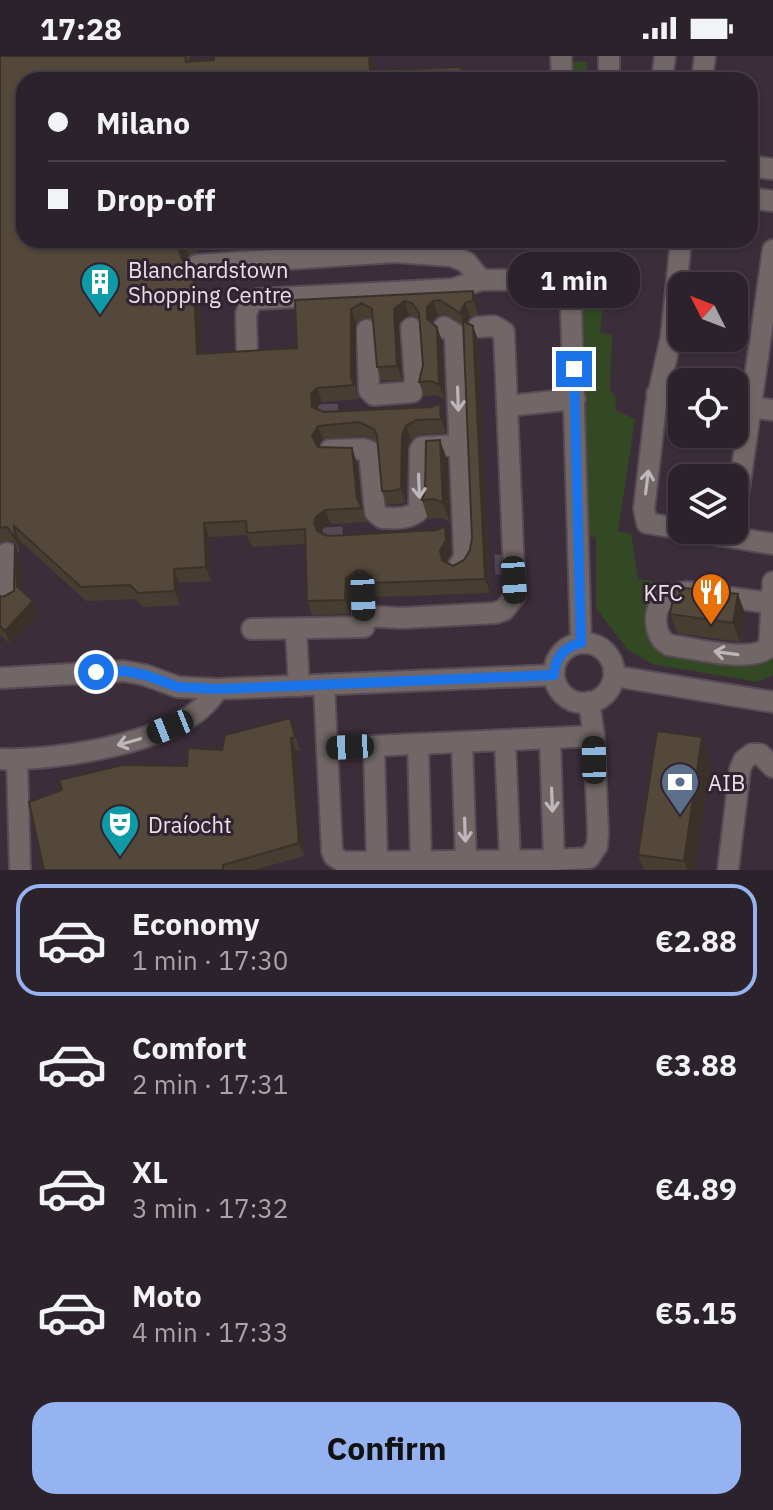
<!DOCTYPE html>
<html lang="en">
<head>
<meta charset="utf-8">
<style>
	body { margin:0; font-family:"IBM Plex Sans",sans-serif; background:#342a34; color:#f1f3f6; height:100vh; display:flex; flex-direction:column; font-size:30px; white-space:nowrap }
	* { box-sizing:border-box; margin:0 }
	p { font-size:26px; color:#a6a4a9 }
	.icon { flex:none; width:44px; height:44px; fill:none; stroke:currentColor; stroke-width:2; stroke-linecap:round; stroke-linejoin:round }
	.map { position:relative; height:814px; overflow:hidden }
	.details { display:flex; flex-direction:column; background:#2c222c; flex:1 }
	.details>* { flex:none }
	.banner { position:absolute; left:16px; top:16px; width:742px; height:176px; border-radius:24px; box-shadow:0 2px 6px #0004,0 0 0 2px #483f48; display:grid; align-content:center; height:176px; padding:0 32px; background:#2c222c }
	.needle { width:52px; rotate:312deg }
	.controls { position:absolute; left:668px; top:216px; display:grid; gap:16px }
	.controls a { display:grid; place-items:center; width:80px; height:80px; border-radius:16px; background:#2c222c; box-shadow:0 2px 6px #0004,0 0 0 2px #483f48; font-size:40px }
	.end { position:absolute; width:36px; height:36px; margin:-18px; border:10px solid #1a73e8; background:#fff; box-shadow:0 0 0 4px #fff }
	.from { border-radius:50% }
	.bubble { position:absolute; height:56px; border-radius:24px; background:#2c222c; box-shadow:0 2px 6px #0004,0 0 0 2px #483f48; font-size:26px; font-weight:700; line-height:56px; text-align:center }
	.car { position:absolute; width:24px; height:48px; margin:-24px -12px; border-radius:10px; box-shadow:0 0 6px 2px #0007; background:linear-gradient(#222 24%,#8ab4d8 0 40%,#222 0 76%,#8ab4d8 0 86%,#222 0) }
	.banner b { display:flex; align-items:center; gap:28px; height:76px; font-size:30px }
	.banner b+b { border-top:2px solid #483f48 }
	.banner i { width:20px; height:20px; background:#f1f3f6 }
	ul { padding:14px 0 0; list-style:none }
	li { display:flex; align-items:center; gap:24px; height:112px; margin:0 16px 12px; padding:0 16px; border:4px solid transparent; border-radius:24px }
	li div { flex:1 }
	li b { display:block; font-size:30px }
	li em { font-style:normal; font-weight:700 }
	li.on { border-color:#95b2f1 }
	li>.icon { width:72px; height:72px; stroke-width:1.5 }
	.cta { display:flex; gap:16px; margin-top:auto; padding:16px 32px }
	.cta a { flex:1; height:92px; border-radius:24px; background:#95b2f1; color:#111; font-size:32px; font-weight:700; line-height:92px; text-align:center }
	.status { display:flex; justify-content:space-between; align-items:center; height:56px; padding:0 40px; background:#2c222c; direction:ltr }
	.status svg { height:22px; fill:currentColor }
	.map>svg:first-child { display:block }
	.green { fill:#324923 }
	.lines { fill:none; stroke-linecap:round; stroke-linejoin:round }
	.minor-tunnel { stroke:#554954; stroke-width:20; stroke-dasharray:20 10; stroke-linecap:butt }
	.minor-casing { stroke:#574b56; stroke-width:24 }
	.minor { stroke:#716766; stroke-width:20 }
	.wall { fill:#473e32; fill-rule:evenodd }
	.shaded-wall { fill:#3a3229 }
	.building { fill:#53483a; stroke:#3a3229; stroke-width:2 }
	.oneway { stroke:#bfb6bb }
	.route { stroke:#1a73e8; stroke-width:10 }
	.labels { text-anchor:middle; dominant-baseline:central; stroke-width:6; stroke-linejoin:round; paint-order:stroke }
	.poi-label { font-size:22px; fill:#e9e1e9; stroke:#312430; text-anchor:start }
</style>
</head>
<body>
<div class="status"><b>17:28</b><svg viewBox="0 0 49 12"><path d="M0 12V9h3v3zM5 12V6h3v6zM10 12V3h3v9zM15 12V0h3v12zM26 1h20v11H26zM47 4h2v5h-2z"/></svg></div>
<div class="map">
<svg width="773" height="814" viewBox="0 0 773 814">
	<rect width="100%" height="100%" fill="#3b2e3a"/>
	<!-- green -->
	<g class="green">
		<path d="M587,5l1,19h-26l-1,-17z"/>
		<path d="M568,184h43l-11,92 12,3 -2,54 6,10 -1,11 20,9 -17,112 13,3 7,45 34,5 -16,13 5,49 112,2v27l-15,7 -106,-18 -24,-14 -32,-42v-71l-18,-1z"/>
	</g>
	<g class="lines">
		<!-- minor-tunnel -->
		<g class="minor-tunnel">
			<path d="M327,318l2,63"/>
			<path d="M331,441l3,64"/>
			<path d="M465,510l48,-2"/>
		</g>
		<defs>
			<g id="minor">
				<path d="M561,0l1,24"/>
				<path d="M609,0v24"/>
				<path d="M662,24l3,-24"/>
				<path d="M702,24l3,-24"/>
				<path d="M750,110l23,3"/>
				<path d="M750,142l23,3"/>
				<path d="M569,184l12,403"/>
				<path d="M681,184l-10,97 -15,68 -12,104 3,14 35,6"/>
				<path d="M197,209l198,-13 57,4 14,6 15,18"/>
				<path d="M444,271l10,6 1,5 9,214v6l-6,9"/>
				<path d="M367,274l2,60 5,5 38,-3 3,-12 -4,-52"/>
				<path d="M247,293l-1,-35 5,-13 7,-2 195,-10 28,-9 90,-1"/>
				<path d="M657,338l25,4"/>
				<path d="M734,349l39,5"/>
				<path d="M507,350l68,-7"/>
				<path d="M330,394l34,-1 5,2 6,61 7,6c14,0 26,2 37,-8l1,-60 2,-3 38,-2"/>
				<path d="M734,469l39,-275"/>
				<path d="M687,474l86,14"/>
				<path d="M7,497l1,44"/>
				<path d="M771,547l-84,-11c-8,1 -20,3 -25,10 -10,12 -7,36 7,43 24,3 82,19 100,2l4,-65"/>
				<path d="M363,560l39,2 93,-5 9,-3 11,-14 -11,-264 -10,-6 -16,1"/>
				<path d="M252,573l112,-2 -1,-30"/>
				<path d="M296,574l3,56"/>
				<circle cx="584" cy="617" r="30"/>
				<path d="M614,620l159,26"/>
				<path d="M0,622l124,-7 21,4 33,12 39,2 337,-14"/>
				<path d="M324,629l8,166 2,5 9,6 211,-2 35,-2 8,-12 1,-13 -4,-97 -5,-34"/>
				<path d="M550,683l4,121"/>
				<path d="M505,685l5,119"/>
				<path d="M462,687l4,118"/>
				<path d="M418,688l3,116"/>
				<path d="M374,690l3,115"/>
				<path d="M327,692l267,-12"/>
				<path d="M0,703c56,2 190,-17 217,-70"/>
				<path d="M17,704l3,110"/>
				<path d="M728,814l12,-101 4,-9 8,-6h8l13,13"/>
			</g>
		</defs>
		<!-- minor casing -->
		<use href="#minor" class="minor-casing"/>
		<!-- minor -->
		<use href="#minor" class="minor"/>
	</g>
	<!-- wall -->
	<g class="wall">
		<path d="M0,0h190v6l24,-2v-4h157l3,9v6l87,-4 5,13h-442v160h308l-136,6 1,6 -8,3 -3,6 12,17 3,76 96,-6 -2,-48 178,-9 6,14 -1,9 -8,3 -3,6 6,3 5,14 12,253 -114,4 -6,-11 -8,-2 -11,8 -1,22 -38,1 -5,-14 -2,-57 -53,3 -5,-12 -38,2 2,44 -32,2 1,22 -37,2 -8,-8 -49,2 -67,-61 1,12 -4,-5 4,10 2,33 16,24 -28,30 -10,-9v-39l3,1 11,-6 1,-46 -2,-4 -13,1zM445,258l18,11 9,213 -2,12 -6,10 -11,6 -6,-4 4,-8 -1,-15 -122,-3 -8,-3 1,-3 10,-6 36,-2 -5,-14 -5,-46 -39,-15 5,-8 41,-3 13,6 5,49 5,14 19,-2 1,-53 4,-10 10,-6 25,-1 -1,-16 -5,-14 -8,4 -108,5 -8,-4 6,-6 37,-3 -3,-10v-66l11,-6 6,3 4,47 5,14 20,-1 -3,-57 10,-8 8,2 2,3 4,45 -4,17 5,14 12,-1 9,4 -3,-58 -5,-14 -5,-4 1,-2 5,-6z"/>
		<path d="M447,403l3,63 -9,-4 -13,1 -6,-19 3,-9z"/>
		<path d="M745,557l-5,29 -63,-9 -7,-19z"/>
		<path d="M290,662l10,32 -4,1 8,105 -50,14h-210l143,-104z"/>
		<path d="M711,706l-16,108h-51l-6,-15z"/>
	</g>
	<!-- shaded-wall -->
	<g class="shaded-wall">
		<path d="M369,0h2l3,9 1,15 -5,-9z"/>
		<path d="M184,185l5,14 -5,10 -5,-14z"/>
		<path d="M193,208l5,14 4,90 -5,-14z"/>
		<path d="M473,235l6,14 -1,9 -5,-14z"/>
		<path d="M404,245l5,14 -10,8 3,57 -5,-14 -3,-57z"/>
		<path d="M433,245l5,14 -5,6 -1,12 -5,-14v-12z"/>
		<path d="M465,247l5,14 -5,10 -5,-14z"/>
		<path d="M351,253l5,14v66l-5,-12z"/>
		<path d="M473,270l5,14 12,253 -5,-14z"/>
		<path d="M437,271l5,14 3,58 -6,-14z"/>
		<path d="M317,332l5,14 -6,6 2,13 -6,-14 -1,-13z"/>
		<path d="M440,347l5,14 1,16 -5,-14z"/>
		<path d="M318,370l5,13 -6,11 -5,-14z"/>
		<path d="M406,370l5,14 -4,10 -1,53 -5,-14 1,-53z"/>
		<path d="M440,384l7,19 3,63 -7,-19z"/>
		<path d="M352,392l5,14 5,46 -5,-9z"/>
		<path d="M325,454l6,14 -10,6 -2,7 -5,-14 2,-6z"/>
		<path d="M204,467l5,14 2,44 -5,-14z"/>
		<path d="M14,470l5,14 1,12 -5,-14z"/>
		<path d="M445,470l5,13 1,15 -6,11 -3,-5 -2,-9z"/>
		<path d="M15,488l5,13 2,42 -5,-13z"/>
		<path d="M174,513l5,14 1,22 -5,-14z"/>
		<path d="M357,514l5,14 -11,8 -1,22 -5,-14 1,-22z"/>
		<path d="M738,538l7,19 -5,29 -7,-19z"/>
		<path d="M33,545l5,13 -28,30 -5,-13z"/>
		<path d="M702,681l9,25 -16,108h-8l-3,-9z"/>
		<path d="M291,682l5,13 8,105 -5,-13z"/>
	</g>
	<!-- building -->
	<g class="building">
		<path d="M0,0h185l1,6 28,-2v-4h155l1,15 91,-4 1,13h-438v160h162l-2,1 -5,10 3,8 11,5 4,90 100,-6 -2,-48 178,-9v9l-8,3 -5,10 -20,-13 -7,1 -6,6v12l10,8 2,58 -8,-4 -12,1 4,-17 -4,-52 -7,-10 -8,-2 -10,8 3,57 -20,1 -5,-58 -10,-6 -11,6v68l3,8 -37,3 -6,6 1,13 12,5 108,-5 8,-4 1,16 -25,1 -10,6 -4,10 -1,53 -10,2h-9l-5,-55 -3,-7 -15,-7 -41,4 -6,10 6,11 34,1 5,51 5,9 -37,2 -9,7 -2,6 3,8 11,5 109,-6 8,-4 1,14 -6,11 2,9 11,6 11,-6 6,-10 2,-12 -9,-217 10,5 12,253 -114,4 -6,-11 -8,-2 -11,8 -1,22 -38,1 -2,-72 -58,4 -1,-12 -42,2 2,44 -32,2 1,22 -37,2 -8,-8 -49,2 -67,-61 1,12 -8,-11 -7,1z"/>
		<path d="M440,384l3,63 -9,-4 -12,1 3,-9 1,-50z"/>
		<path d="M15,488l2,42 16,15 -28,30 -5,-5v-30l3,1 11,-6z"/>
		<path d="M675,531l63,7 -5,29 -63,-9z"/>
		<path d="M290,662l5,19 -4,1 8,105 -76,22v5h-179l-15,-68 33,-12 -3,-10 64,-15 64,1 1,-18 34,2 3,-15z"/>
		<path d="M657,675l45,6 -18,124 -46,-6z"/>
	</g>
	<!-- one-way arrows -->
	<defs><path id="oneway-shaft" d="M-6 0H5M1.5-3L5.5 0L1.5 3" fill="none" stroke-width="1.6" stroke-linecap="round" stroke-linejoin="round" transform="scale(2)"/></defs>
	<g class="oneway">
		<use href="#oneway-shaft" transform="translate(458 343) rotate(88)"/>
		<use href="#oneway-shaft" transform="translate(647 426) rotate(-83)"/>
		<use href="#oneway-shaft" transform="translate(419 430) rotate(88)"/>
		<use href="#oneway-shaft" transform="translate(726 597) rotate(-172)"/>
		<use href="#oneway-shaft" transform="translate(129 686) rotate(164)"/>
		<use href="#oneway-shaft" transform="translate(552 744) rotate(88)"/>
		<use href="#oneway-shaft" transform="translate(465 774) rotate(88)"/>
	</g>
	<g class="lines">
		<!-- route -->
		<path class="route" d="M96,616l28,-1 21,4 33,12 39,2 337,-14c1,-18 10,-28 27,-32l-7,-274"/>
	</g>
	<!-- icons -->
	<defs>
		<symbol id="building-pin" viewBox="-11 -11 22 30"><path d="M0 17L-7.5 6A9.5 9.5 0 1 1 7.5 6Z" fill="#0f9aa8" stroke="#312430"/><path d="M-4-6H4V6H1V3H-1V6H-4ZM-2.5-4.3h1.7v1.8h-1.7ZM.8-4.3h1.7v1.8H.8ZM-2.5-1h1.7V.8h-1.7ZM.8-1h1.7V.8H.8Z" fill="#fff"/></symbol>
		<symbol id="restaurant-pin" viewBox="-11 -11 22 30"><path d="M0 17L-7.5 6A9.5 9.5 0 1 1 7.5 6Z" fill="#e8710a" stroke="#312430"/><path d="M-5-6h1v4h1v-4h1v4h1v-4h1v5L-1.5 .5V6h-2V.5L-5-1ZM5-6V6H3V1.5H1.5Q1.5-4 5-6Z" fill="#fff"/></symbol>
		<symbol id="bank-pin" viewBox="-11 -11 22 30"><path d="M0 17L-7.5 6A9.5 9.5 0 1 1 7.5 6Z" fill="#5c6f8a" stroke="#312430"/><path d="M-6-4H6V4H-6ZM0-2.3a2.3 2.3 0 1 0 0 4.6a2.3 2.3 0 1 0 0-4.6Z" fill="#fff"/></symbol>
		<symbol id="theatre-pin" viewBox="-11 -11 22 30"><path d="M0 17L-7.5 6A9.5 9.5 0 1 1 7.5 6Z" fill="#0f9aa8" stroke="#312430"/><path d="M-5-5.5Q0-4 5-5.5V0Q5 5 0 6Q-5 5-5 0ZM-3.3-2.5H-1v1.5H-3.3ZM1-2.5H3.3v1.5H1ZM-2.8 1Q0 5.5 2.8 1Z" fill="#fff"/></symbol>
	</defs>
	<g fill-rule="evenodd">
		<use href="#building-pin" x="78" y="204" width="44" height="60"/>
		<use href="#restaurant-pin" x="689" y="514" width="44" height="60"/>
		<use href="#bank-pin" x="658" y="704" width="44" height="60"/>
		<use href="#theatre-pin" x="98" y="746" width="44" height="60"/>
	</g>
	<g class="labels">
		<!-- poi labels -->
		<g class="poi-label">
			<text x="128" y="213">Blanchardstown<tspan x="128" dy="25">Shopping Centre</tspan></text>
			<text x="683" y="536" text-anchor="end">KFC</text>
			<text x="708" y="726">AIB</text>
			<text x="148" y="768">Draíocht</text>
		</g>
	</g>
</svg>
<div class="controls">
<a><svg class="needle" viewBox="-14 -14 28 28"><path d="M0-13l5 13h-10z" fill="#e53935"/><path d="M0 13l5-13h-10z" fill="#a6a4a9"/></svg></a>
<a><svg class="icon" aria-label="locate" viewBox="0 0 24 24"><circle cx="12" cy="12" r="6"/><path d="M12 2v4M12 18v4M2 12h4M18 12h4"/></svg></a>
<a><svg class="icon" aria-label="layers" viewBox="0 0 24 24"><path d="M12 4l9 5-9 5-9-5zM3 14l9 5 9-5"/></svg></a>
</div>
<i class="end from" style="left:96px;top:616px"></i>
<i class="end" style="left:574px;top:313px"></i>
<div class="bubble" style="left:508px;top:196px;width:132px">1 min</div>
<i class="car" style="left:514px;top:524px;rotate:176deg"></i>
<i class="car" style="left:363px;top:541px;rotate:178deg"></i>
<i class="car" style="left:170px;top:671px;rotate:248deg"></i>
<i class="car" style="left:350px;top:691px;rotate:267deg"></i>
<i class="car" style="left:594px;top:704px;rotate:359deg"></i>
<div class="banner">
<b><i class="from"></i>Milano</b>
<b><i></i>Drop-off</b>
</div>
</div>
<section class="details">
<ul>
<li class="on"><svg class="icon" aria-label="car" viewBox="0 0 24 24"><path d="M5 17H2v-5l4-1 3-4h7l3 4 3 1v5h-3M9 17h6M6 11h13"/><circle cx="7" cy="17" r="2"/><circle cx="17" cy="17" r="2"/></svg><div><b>Economy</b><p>1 min · 17:30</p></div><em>€2.88</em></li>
<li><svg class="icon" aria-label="car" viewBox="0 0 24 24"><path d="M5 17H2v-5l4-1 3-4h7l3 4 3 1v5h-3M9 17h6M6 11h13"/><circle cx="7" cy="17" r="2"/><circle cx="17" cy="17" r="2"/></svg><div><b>Comfort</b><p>2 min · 17:31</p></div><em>€3.88</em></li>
<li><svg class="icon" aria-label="car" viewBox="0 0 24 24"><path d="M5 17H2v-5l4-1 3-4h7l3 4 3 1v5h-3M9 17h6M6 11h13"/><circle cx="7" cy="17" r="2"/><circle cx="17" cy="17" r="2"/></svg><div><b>XL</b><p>3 min · 17:32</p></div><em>€4.89</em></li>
<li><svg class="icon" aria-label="car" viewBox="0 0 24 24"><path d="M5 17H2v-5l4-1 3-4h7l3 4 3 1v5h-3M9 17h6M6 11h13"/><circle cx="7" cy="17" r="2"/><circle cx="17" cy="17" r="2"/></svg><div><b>Moto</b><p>4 min · 17:33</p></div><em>€5.15</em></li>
</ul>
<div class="cta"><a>Confirm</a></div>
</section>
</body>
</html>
